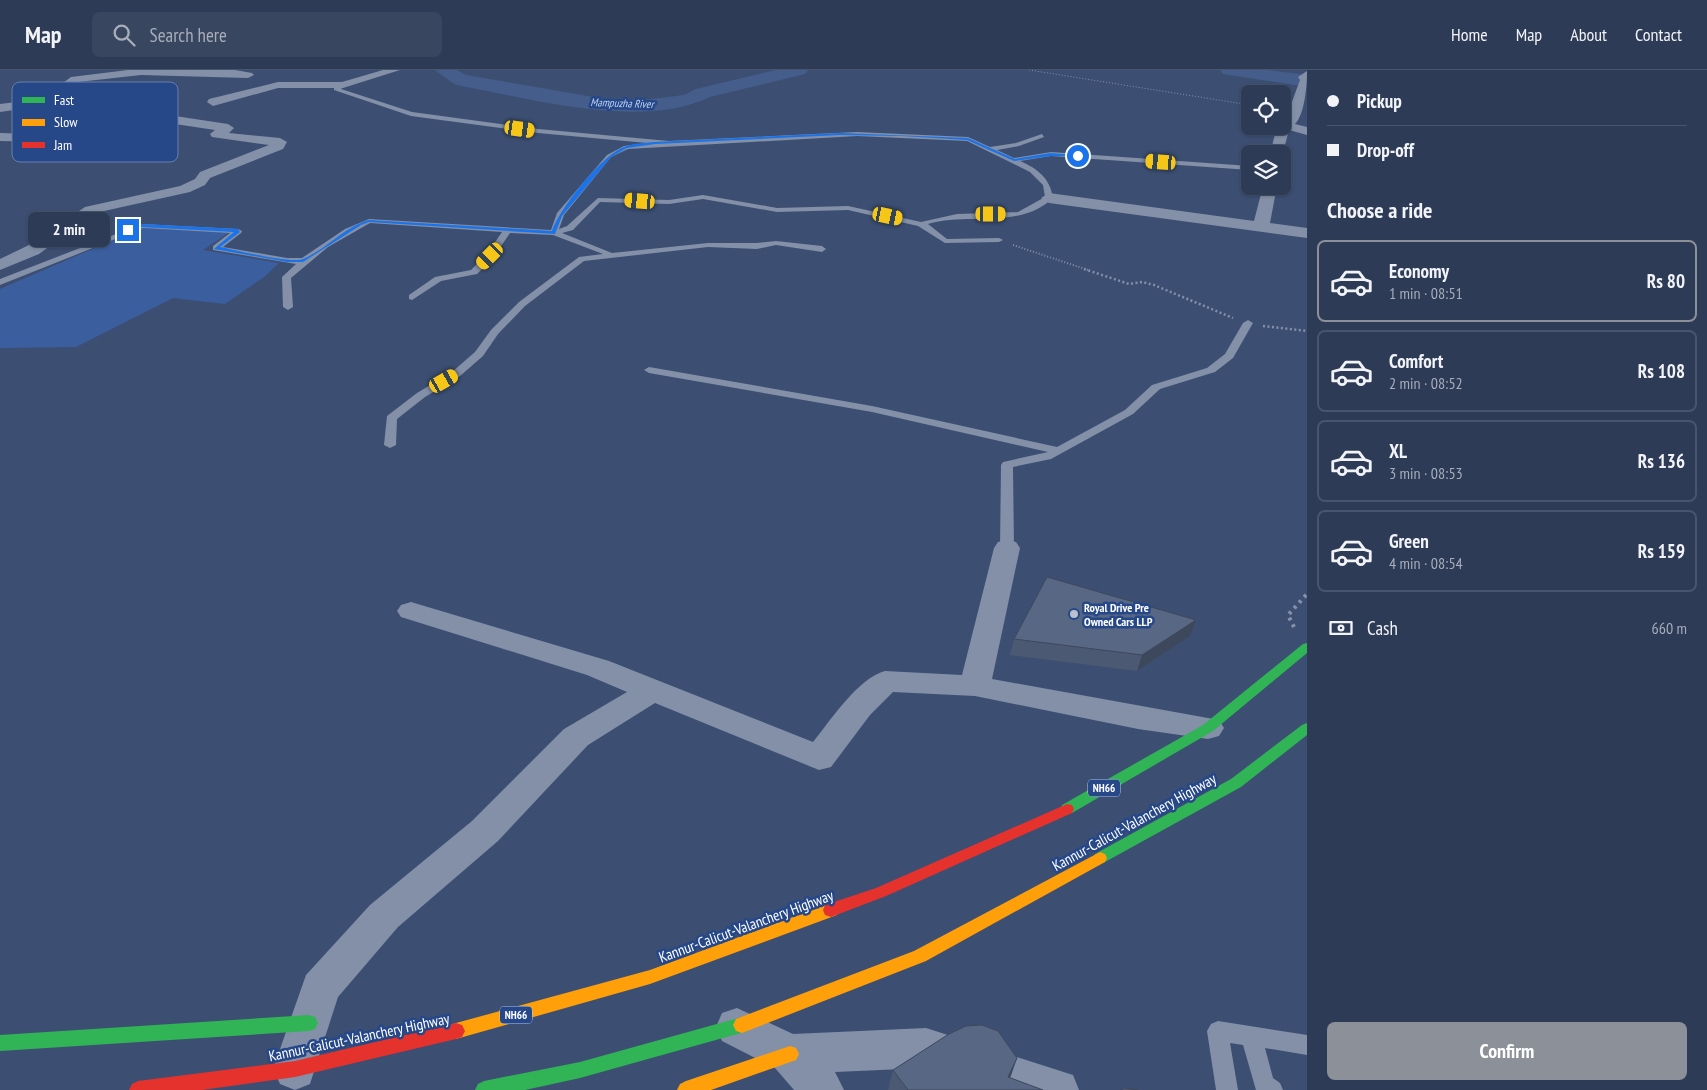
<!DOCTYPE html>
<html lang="en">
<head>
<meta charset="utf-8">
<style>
	body { margin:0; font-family:"PT Sans Narrow",sans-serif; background:#394660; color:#f1f3f6; height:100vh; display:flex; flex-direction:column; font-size:19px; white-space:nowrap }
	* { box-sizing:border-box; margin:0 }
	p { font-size:16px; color:#a7adb9 }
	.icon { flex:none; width:28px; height:28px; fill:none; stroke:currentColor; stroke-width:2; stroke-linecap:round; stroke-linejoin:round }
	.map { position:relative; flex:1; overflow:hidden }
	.drawer { display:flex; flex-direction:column; background:#2d3b56; width:400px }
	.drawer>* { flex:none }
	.hud { display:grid; align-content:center; height:110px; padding:0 20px; background:#2d3b56 }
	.controls { position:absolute; left:1241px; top:15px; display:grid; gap:10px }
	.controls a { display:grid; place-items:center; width:50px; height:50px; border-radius:8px; background:#2d3b56; box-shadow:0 1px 4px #0004,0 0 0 1px #48556c; font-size:25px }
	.end { position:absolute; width:22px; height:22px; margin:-11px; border:6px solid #1a73e8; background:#fff; box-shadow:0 0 0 2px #fff }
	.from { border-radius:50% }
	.bubble { position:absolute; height:35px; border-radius:8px; background:#2d3b56; box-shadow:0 1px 4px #0004,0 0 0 1px #48556c; font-size:16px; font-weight:700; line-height:35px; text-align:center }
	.car { position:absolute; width:15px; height:30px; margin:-15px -8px; border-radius:6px; box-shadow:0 0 4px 1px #0007; background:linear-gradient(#f5c518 24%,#345 0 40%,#f5c518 0 76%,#345 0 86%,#f5c518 0) }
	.hud b { display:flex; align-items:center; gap:18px; height:48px; font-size:19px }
	.hud b+b { border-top:1px solid #48556c }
	.hud i { width:12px; height:12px; background:#f1f3f6 }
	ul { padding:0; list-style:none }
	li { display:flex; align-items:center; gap:15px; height:82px; margin:0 10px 8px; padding:0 10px; border:2px solid #48556c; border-radius:8px }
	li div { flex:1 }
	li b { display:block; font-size:19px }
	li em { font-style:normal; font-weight:700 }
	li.current { border-color:#8c9099 }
	li>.icon { width:45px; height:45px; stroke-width:1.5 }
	h2 { padding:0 20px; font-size:22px; line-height:60px }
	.pay { display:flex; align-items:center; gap:12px; height:55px; padding:0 20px; font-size:19px }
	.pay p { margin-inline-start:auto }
	.primary-button { display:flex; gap:10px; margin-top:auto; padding:10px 20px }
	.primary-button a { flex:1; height:58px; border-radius:8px; background:#8c9099; color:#fff; font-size:20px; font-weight:700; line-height:58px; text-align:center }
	header { display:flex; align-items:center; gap:30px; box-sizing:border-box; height:70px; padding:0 25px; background:#2d3b56; border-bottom:1px solid #48556c }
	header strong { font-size:24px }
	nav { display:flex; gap:28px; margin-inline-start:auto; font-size:18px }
	.search { width:350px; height:45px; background:#394660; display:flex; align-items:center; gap:12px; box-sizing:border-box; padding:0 18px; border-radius:8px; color:#a7adb9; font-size:19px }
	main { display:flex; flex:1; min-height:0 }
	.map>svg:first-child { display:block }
	.green { fill:#3b5e9f }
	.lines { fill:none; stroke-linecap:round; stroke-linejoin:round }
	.river { fill:#455d8b; fill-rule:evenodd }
	.path-far3 { stroke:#8390a7; stroke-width:1; stroke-dasharray:1 2; stroke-linecap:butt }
	.path-far2 { stroke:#8390a7; stroke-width:2; stroke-dasharray:1 2; stroke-linecap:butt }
	.path-far1 { stroke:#8390a7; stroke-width:2.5; stroke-dasharray:2 2.5; stroke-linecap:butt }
	.path { stroke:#8390a7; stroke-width:4; stroke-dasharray:3 4.5; stroke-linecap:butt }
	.lane { fill:#8390a7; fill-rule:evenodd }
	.street { fill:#8390a7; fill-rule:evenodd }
	.fast { fill:#30b455; fill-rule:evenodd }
	.slow { fill:#ff9f0a; fill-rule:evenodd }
	.jam { fill:#e5322d; fill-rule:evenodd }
	.wall { fill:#4c5972 }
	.shaded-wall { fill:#3e485c }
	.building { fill:#586784; stroke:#3e485c }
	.route { fill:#1a73e8 }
	.poi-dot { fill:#bbc1ce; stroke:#264889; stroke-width:2 }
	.labels { text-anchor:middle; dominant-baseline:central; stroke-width:5; stroke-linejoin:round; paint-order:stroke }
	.far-water-label { font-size:11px; font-style:italic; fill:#bfd1f1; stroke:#264889 }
	.shield { fill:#264889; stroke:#bec8dc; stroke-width:1 }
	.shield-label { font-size:11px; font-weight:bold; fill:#fff }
	.poi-label { font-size:12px; font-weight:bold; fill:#fff; stroke:#264889; text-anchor:start }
	.near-street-label { font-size:15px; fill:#fff; stroke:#264889 }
	.key { fill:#264889; stroke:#677fac; stroke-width:1 }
	.key-label { font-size:14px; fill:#fff }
</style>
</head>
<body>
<header>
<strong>Map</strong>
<div class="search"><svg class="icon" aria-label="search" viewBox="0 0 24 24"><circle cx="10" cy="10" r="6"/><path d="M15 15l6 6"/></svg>Search here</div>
<nav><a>Home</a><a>Map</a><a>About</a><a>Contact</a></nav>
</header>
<main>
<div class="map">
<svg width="1307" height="1020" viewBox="0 0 1307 1020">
	<rect width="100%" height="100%" fill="#3c4f73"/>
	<!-- green -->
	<path class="green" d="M141,158l89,4 -27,18 76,13 -15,14 -39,27 -52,-6 -97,49 -76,1v-59z"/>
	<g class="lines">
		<!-- river -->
		<g class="river">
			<path d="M435,0h22l9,5 133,23 45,2 40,-5 12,-6 80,-19h32l-3,4 -95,23c-69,33 -177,2 -249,-11l-7,-2z"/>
			<path d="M1220,0h48l39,5v12l-78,-12 -6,-1z"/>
		</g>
		<!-- path-far3 -->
		<path class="path-far3" d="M1029,0l221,35"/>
		<!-- path-far2 -->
		<path class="path-far2" d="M1013,175l75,25"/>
		<!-- path-far1 -->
		<g class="path-far1">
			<path d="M1084,199l45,15 13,-2 12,3 79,33"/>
			<path d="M1263,256l44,5"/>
		</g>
		<!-- path -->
		<path class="path" d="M1294,557l-6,-12 19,-21"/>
		<!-- lane -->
		<g class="lane">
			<path d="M341,14l5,1 -5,4 71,23 126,17 131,12 188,-9 111,5 22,10 26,-4 26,-9 2,3 -25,9 -22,4 17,8 37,-6 199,14v4l-199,-14 -31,5c18,8 30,17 33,37 -34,32 -84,14 -125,26l19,15 52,-1 4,2 -4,2 -54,1 -27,-17 -70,-16 -71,2 -74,-13 -34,5 -69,-2 -27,28 -11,3 50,20 96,-10h49l19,-2 46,5 4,3 -4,3 -46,-7 -19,4 -49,-2 -124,14 -59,45 -27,28 -15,22 -23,20 -35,21 -28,22 -1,26 -6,3 -6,-3 3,-29 30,-23 35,-21 23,-20 16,-22 28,-28 60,-45 24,-3 -50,-19 -43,-2 -17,25 -16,16 -36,7 -29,19 -3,-1v-4l26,-18 36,-7 16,-16 15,-22 -132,-9 -42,24 -37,31 2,29 -5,3 -5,-3 -1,-30 14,-13 -83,-14v-4l17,-13 -87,-5 -143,57v-6l142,-55 96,5 4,2 -1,2 -18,14 64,11h15l43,-29 24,-10 182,11 6,-17 50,-58 17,-9 23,-3 -109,-10 -127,-17 -77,-26v-2zM857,66l110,5 63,31 13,13 2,12 -27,15 -61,2 -36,8 -73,-16 -71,2 -74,-13 -34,5 -71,-2 -31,28 -8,3 5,-14 47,-58 17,-8z"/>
			<path d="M1248,250l5,3 -20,35 -18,14 -55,17 -27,25 -82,45 -38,8 1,81 -7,4 -7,-4 1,-83 2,-3 45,-10 -176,-40 -223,-39 -5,-3 5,-3 223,39 185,41 68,-37 27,-25 55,-17 18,-14 18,-31z"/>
			<path d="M1218,951l89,14v20l-42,-7 8,30 7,5 3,7h-27l-13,-45 -13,-2 8,47h-22l-9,-59 4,-7z"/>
		</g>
		<!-- street -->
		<g class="street">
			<path d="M128,0h107l17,3 2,2 -6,3 -107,-3 -63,7 -30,23 -48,7v-8l41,-5 30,-22z"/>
			<path d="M383,0h17l-57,18h-65l-65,18 -6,-4 2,-3 69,-17h64z"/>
			<path d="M1307,1c0,14 -2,43 -12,53l12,3v8l-18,-5 -7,26v-2h-12l7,-28h5v-6l4,-2 14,-38 -2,-3z"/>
			<path d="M175,46l53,8 6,4 -5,5 51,5 7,4 -4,7 -73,29 -5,7 -15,7 -95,21 -56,41 -39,16v-11l27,-13 58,-39 95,-21 15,-7 5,-7 69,-27 -57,-8 -2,-3 5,-4 -40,-6 -10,1 -37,16 -28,2 -100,-2v-8c36,1 90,7 124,0 19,-3 29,-15 51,-17z"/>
			<path d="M1263,116h14l-7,37 37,5v10l-258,-35 -8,-5 8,-5 205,28z"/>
			<path d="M1007,470l9,2 4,6 -28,131 227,41 5,8 -5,8 -11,3 -70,-10 -163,-33 -82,-4 -23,23 -39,52 -12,3 -164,-67 -67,42 -90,96 -100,86 -60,70 -28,87 -15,6 -15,-6 -7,-15 33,-94 64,-70 102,-84 92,-92 63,-37 -40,-17 -186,-58 -4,-6 4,-6 10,-3 10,3 188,56 204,81c18,-22 45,-64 72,-71l77,4 32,-127 4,-6z"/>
			<path d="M737,938l56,26 133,-6 147,47 6,15h-86l-67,-22 -91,4 9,18h-50l-19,-22 -53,-27 -6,-14 6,-14z"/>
		</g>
		<!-- fast -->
		<g class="fast">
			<path d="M1307,573v10l-94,78 -141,82 -5,1 -5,-1 -2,-4 2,-4 141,-80 100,-81z"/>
			<path d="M1307,653v12l-66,52 -136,75 -5,2 -5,-2 -2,-4 2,-4 136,-75 71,-54z"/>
			<path d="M309,945l6,2 3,6 -3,6 -6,2 -309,20v-16z"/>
			<path d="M742,947l6,2 3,6 -3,6 -168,47 -55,12h-50l3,-6 6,-3 96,-19z"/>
		</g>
		<!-- slow -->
		<g class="slow">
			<path d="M1100,782l5,2 2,4 -2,4 -179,99 -184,72 -6,-2 -3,-6 3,-6 178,-68z"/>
			<path d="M831,833l6,2 2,5 -2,5 -187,69 -194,55 -6,-2 -3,-6 3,-6 6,-2 194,-53z"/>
			<path d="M790,976l6,2 3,6 -3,6 -85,30h-34l3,-6 6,-3z"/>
		</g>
		<!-- jam -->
		<g class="jam">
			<path d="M1067,734l5,1 2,4 -2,4 -186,83 -55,21 -6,-2 -2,-5 2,-5 51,-17z"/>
			<path d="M456,953l6,2 3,6 -3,6 -6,2 -161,38 -93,13h-73l3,-6 6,-3 157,-20z"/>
		</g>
	</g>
	<!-- wall -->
	<g class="wall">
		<path d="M1190,566l-53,35 -127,-16 4,-16z"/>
		<path d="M893,1000l117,8 33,12h-155z"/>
	</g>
	<!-- shaded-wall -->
	<g class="shaded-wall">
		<path d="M1196,550l-6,16 -53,35 5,-16z"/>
		<path d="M1017,988l-11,32 2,-13z"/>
	</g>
	<!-- building -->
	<g class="building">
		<path d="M1047,507l149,43 -54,35 -128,-16z"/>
		<path d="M982,955l16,6 19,27 -9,19 35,13h-135l-15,-20 56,-36 17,-8z"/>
		<path d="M1124,1018l15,2h-18z"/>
	</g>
	<!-- route -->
	<path class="route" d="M840,63l128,5 47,21 36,-6 30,3h-30l-37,5 -47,-21 -65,-4 -62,-1 -185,9 -28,4 -16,9 -49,59 -7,18 -186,-12 -8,3 -58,37h-16l-73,-13 20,-17 -92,-5 -14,5 -2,-2 16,-6 96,5 2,3 -20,15c15,3 71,17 83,12 24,-10 41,-32 66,-39l183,11c8,-23 49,-75 72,-84 9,-4 21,-4 31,-5z"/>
	<!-- markers -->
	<circle class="poi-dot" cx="1074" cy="544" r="5"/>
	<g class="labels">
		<!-- far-water labels -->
		<g class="far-water-label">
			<text transform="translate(622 33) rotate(2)">Mampuzha River</text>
		</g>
		<!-- shield labels -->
		<g class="shield">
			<rect x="1088" y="709.5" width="32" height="17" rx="4"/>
			<rect x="500" y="936.5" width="32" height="17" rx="4"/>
		</g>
		<g class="shield-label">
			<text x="1104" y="718">NH66</text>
			<text x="516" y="945">NH66</text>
		</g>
		<!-- poi labels -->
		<g class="poi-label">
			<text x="1084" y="537">Royal Drive Pre<tspan x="1084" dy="14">Owned Cars LLP</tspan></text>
		</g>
		<!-- near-street labels -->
		<g class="near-street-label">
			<text transform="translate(1134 752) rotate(-29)">Kannur-Calicut-Valanchery Highway</text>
			<text transform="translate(746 856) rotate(-20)">Kannur-Calicut-Valanchery Highway</text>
			<text transform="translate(359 967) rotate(-12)">Kannur-Calicut-Valanchery Highway</text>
		</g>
	</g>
	<!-- legend -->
	<rect x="12" y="12" width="166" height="80" rx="8" class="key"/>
	<rect x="22" y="27" width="23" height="6" fill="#30b455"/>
	<rect x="22" y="49" width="23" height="7" fill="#ff9f0a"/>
	<rect x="22" y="72" width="23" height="6" fill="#e5322d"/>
	<g class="key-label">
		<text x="54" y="35">Fast</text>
		<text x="54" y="57">Slow</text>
		<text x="54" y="80">Jam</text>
	</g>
</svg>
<div class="controls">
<a><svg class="icon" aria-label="locate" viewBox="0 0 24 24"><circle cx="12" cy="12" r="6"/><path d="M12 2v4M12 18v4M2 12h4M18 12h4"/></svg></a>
<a><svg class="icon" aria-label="layers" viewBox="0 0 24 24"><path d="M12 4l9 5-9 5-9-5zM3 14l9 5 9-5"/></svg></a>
</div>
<i class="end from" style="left:1078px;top:86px"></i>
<i class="end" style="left:128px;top:160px"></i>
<div class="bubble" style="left:28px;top:142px;width:82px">2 min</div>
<i class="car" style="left:520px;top:59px;rotate:98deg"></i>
<i class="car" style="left:1161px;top:92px;rotate:274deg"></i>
<i class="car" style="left:640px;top:131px;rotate:275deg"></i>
<i class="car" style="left:991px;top:144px;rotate:90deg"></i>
<i class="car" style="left:888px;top:146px;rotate:102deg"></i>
<i class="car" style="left:490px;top:186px;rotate:225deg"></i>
<i class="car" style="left:444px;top:311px;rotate:60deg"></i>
</div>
<section class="drawer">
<div class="hud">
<b><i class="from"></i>Pickup</b>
<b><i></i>Drop-off</b>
</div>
<h2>Choose a ride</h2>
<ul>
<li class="current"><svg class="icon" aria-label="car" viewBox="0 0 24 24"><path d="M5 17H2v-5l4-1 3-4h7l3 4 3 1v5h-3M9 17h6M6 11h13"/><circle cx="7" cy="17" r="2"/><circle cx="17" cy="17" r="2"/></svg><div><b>Economy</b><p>1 min · 08:51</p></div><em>Rs 80</em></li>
<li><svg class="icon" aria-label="car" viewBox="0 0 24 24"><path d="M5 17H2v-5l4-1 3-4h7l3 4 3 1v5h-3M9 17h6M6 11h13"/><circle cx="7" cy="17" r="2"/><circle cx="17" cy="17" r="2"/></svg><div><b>Comfort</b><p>2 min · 08:52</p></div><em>Rs 108</em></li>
<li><svg class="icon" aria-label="car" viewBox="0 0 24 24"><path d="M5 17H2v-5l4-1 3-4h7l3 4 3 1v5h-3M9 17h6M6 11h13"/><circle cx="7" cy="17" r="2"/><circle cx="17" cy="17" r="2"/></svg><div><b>XL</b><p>3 min · 08:53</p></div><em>Rs 136</em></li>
<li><svg class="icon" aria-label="car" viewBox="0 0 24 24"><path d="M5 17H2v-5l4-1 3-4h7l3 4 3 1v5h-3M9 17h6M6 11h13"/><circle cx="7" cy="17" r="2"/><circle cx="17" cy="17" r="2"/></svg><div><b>Green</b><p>4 min · 08:54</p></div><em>Rs 159</em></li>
</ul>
<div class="pay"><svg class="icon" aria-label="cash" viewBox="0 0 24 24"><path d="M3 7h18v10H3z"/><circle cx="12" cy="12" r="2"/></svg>Cash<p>660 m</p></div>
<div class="primary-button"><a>Confirm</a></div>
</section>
</main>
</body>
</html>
